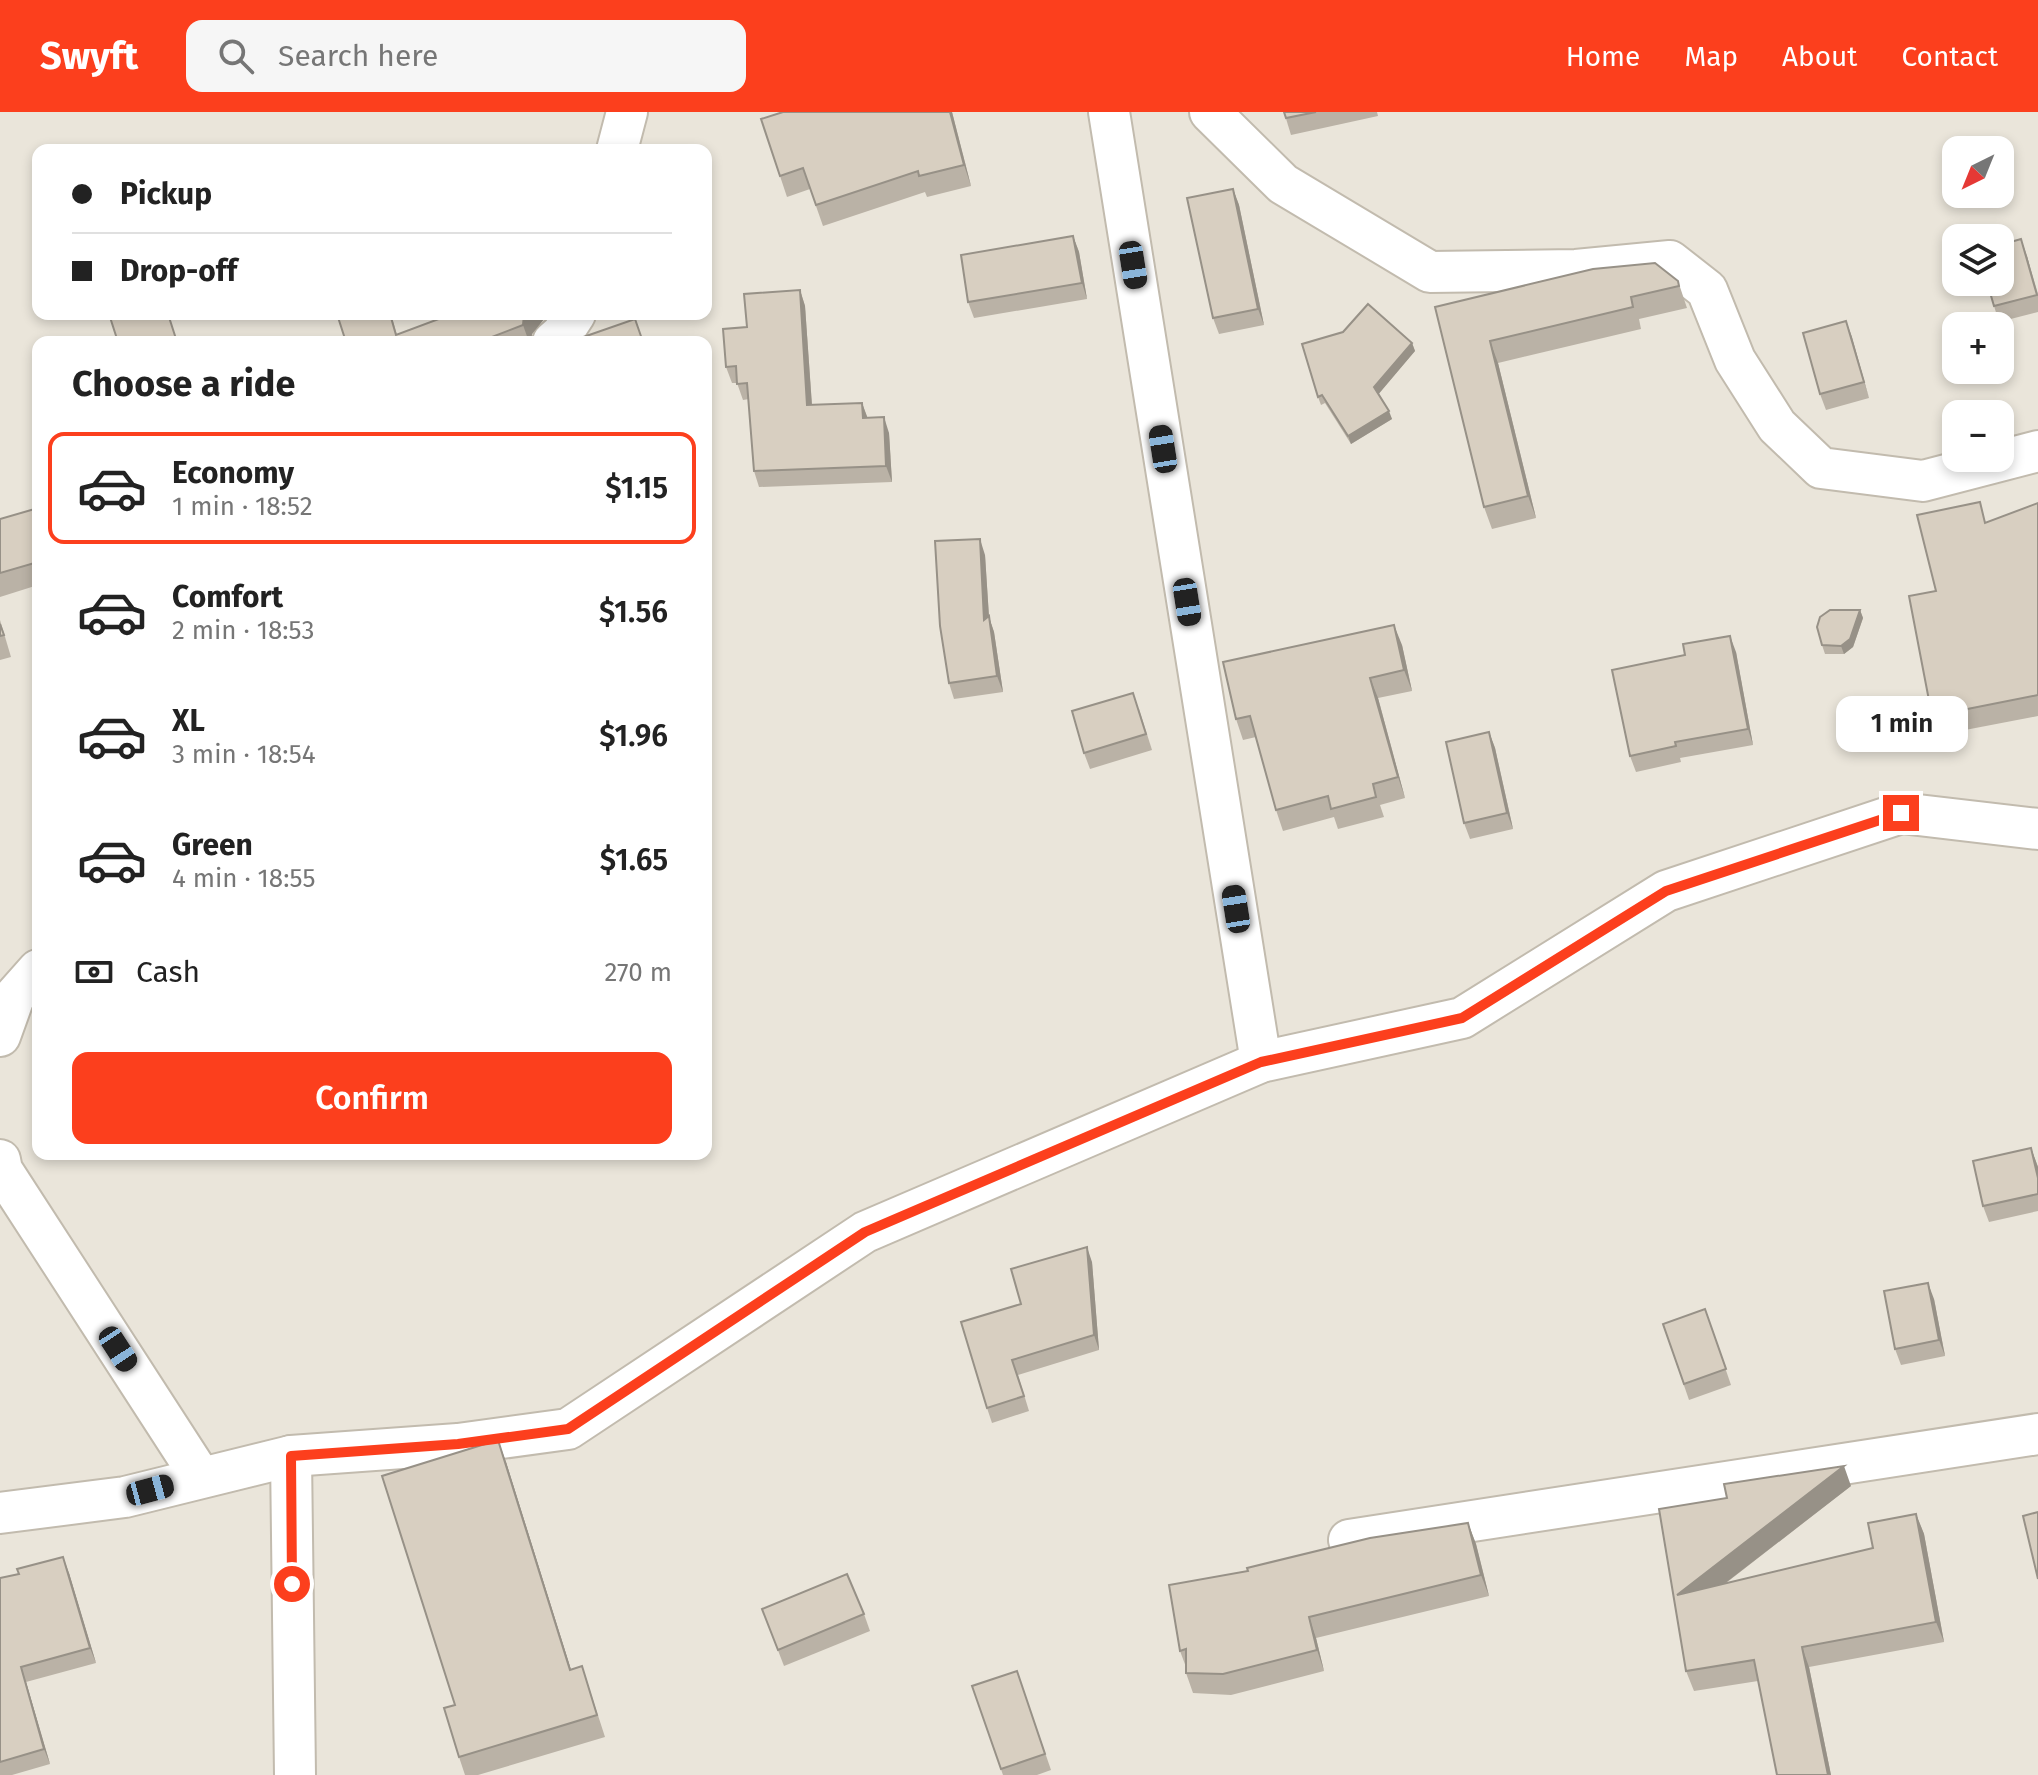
<!DOCTYPE html>
<html lang="en">
<head>
<meta charset="utf-8">
<style>
	body { margin:0; font-family:"Fira Sans",sans-serif; background:#f6f6f6; color:#222; height:100vh; display:flex; flex-direction:column; font-size:30px; white-space:nowrap }
	* { box-sizing:border-box; margin:0 }
	p { font-size:26px; color:#767676 }
	.icon { flex:none; width:44px; height:44px; fill:none; stroke:currentColor; stroke-width:2; stroke-linecap:round; stroke-linejoin:round }
	.map { position:relative; flex:1; overflow:hidden }
	.side { position:absolute; left:32px; top:224px; width:680px; height:824px; display:flex; flex-direction:column; background:#fff; border-radius:16px; box-shadow:0 4px 12px #0003 }
	.side>* { flex:none }
	.banner { position:absolute; left:32px; top:32px; width:680px; height:176px; border-radius:16px; box-shadow:0 4px 12px #0003; display:grid; align-content:center; height:176px; padding:0 40px; background:#fff }
	.needle { width:52px; rotate:223deg }
	.controls { position:absolute; left:1942px; top:24px; display:grid; gap:16px }
	.controls a { display:grid; place-items:center; width:72px; height:72px; border-radius:16px; background:#fff; box-shadow:0 4px 12px #0003; font-size:40px }
	.end { position:absolute; width:36px; height:36px; margin:-18px; border:10px solid #fc3f1d; background:#fff; box-shadow:0 0 0 4px #fff }
	.from { border-radius:50% }
	.bubble { position:absolute; height:56px; border-radius:16px; background:#fff; box-shadow:0 4px 12px #0003; font-size:26px; font-weight:600; line-height:56px; text-align:center }
	.car { position:absolute; width:24px; height:48px; margin:-24px -12px; border-radius:10px; box-shadow:0 0 6px 2px #0007; background:linear-gradient(#222 24%,#8ab4d8 0 40%,#222 0 76%,#8ab4d8 0 86%,#222 0) }
	.banner b { display:flex; align-items:center; gap:28px; height:76px; font-size:30px }
	.banner b+b { border-top:2px solid #e0e0e0 }
	.banner i { width:20px; height:20px; background:#222 }
	ul { padding:0; list-style:none }
	li { display:flex; align-items:center; gap:24px; height:112px; margin:0 16px 12px; padding:0 24px; border:4px solid transparent; border-radius:16px }
	li div { flex:1 }
	li b { display:block; font-size:30px }
	li em { font-style:normal; font-weight:600 }
	li.on { border-color:#fc3f1d }
	li>.icon { width:72px; height:72px; stroke-width:1.5 }
	h2 { padding:0 40px; font-size:36px; line-height:96px }
	.pay { display:flex; align-items:center; gap:20px; height:88px; padding:0 40px; font-size:30px }
	.pay p { margin-inline-start:auto }
	.button { display:flex; gap:16px; margin-top:auto; padding:16px 40px }
	.button a { flex:1; height:92px; border-radius:16px; background:#fc3f1d; color:#fff; font-size:32px; font-weight:600; line-height:92px; text-align:center }
	header { display:flex; align-items:center; gap:48px; box-sizing:border-box; height:112px; padding:0 40px; background:#fc3f1d; color:#fff }
	header strong { font-size:38px }
	nav { display:flex; gap:44px; margin-inline-start:auto; font-size:28px }
	.search { width:560px; height:72px; background:#f6f6f6; display:flex; align-items:center; gap:20px; box-sizing:border-box; padding:0 28px; border-radius:16px; color:#767676; font-size:30px }
	.map>svg:first-child { display:block }
	.residential { fill:#eae5da; fill-rule:evenodd }
	.lines { fill:none; stroke-linecap:round; stroke-linejoin:round }
	.minor-casing { stroke:#c2bbae; stroke-width:44 }
	.minor { stroke:#fff; stroke-width:40 }
	.wall { fill:#bab2a6 }
	.shaded-wall { fill:#979187 }
	.building { fill:#d8cfc1; stroke:#979187; stroke-width:2 }
	.route { stroke:#fc3f1d; stroke-width:10 }
</style>
</head>
<body>
<header>
<strong>Swyft</strong>
<div class="search"><svg class="icon" aria-label="search" viewBox="0 0 24 24"><circle cx="10" cy="10" r="6"/><path d="M15 15l6 6"/></svg>Search here</div>
<nav><a>Home</a><a>Map</a><a>About</a><a>Contact</a></nav>
</header>
<div class="map">
<svg width="2038" height="1663" viewBox="0 0 2038 1663">
	<rect width="100%" height="100%" fill="#f6f3ec"/>
	<!-- residential -->
	<path class="residential" d="M0,0h2038v1663h-2038zM38,38h668v164h-668zM1956,38h44v44h-44zM1956,126h44v44h-44zM1956,214h44v44h-44zM38,230h668v812h-668zM1956,302h44v44h-44z"/>
	<g class="lines">
		<defs>
			<g id="minor">
				<path d="M1109,0l152,950"/>
				<path d="M1210,0l73,72 147,88 146,-2 94,-9 37,29 28,70 42,66 44,42 102,13 115,-30"/>
				<path d="M617,38l10,-38"/>
				<path d="M553,230l9,-8 13,-20"/>
				<path d="M0,924l14,-39 24,-27"/>
				<path d="M0,1048l2,10 198,306"/>
				<path d="M291,1344l4,319"/>
				<path d="M0,1401l125,-16 166,-41 167,-12 110,-15 297,-197 396,-170 201,-44 204,-127 235,-78 137,16"/>
				<path d="M1349,1428l689,-106"/>
			</g>
		</defs>
		<!-- minor casing -->
		<use href="#minor" class="minor-casing"/>
		<!-- minor -->
		<use href="#minor" class="minor"/>
	</g>
	<!-- wall -->
	<g class="wall">
		<path d="M783,0h169l19,74 -44,11 -2,-5 -102,34 -13,-37 -23,8 -26,-78z"/>
		<path d="M1284,0h93l1,4 -87,19z"/>
		<path d="M1233,77l6,16 25,120 -45,9 -6,-16z"/>
		<path d="M1073,124l6,16 8,47 -113,19 -6,-16z"/>
		<path d="M2027,144l11,38v18l-39,10 -5,-16z"/>
		<path d="M1678,169l9,27 -48,11 2,10 -143,34 38,155 -44,11 -8,-22 -49,-200z"/>
		<path d="M800,178l5,16 7,99 50,-2 5,14 22,16 3,49 -133,5 -5,-16 -5,-72 -6,1 -6,-17h-5l-6,-16 21,-40z"/>
		<path d="M337,202h54l6,21 55,-21h91l1,5 -12,15 -1,8h-185z"/>
		<path d="M1846,209l23,77 -43,12 -6,-16z"/>
		<path d="M1412,231l3,8 -37,43 14,25 -41,25 -26,-41 -4,2 -3,-8z"/>
		<path d="M2038,391v213l-99,19 -7,-19 4,-125 51,-69z"/>
		<path d="M38,396v77l-38,12v-78z"/>
		<path d="M985,443l4,62 5,15 9,60 -49,7 -5,-16z"/>
		<path d="M1860,498l3,8 -10,29 -9,7h-19l-3,-9z"/>
		<path d="M0,508l11,37 -11,3z"/>
		<path d="M1402,533l10,46 -34,7 27,100 -25,7 4,12 -46,12 -4,-12 -51,14 -7,-21 -20,-73 -13,3 -7,-21z"/>
		<path d="M1736,540l17,93 -73,13 1,4 -45,10 -6,-16 55,-101z"/>
		<path d="M1139,597l13,41 -62,19 -6,-16z"/>
		<path d="M1489,620l6,16 18,81 -43,10 -6,-16z"/>
		<path d="M2031,1036l7,19v44l-49,11 -6,-16z"/>
		<path d="M1092,1150l7,88 -81,25 11,36 -37,12 -5,-15 34,-104z"/>
		<path d="M1934,1187l11,57 -44,9 -6,-16z"/>
		<path d="M1705,1197l26,76 -42,15 -26,-76z"/>
		<path d="M506,1350l65,208 11,-4 23,71 -127,38h-13l-6,-18 -4,-52z"/>
		<path d="M1851,1374l-125,97 147,-35 43,-34 8,20 20,108 -135,25 22,108h-54l-19,-94 -64,10 -8,-20 -27,-162z"/>
		<path d="M1468,1411l8,21 13,52 -173,42 8,33 -93,24 -38,-2 -7,-20v-6l-6,-16 68,-80z"/>
		<path d="M69,1461l27,90 -70,19 24,82 -38,11h-12v-197z"/>
		<path d="M762,1497l102,5 6,17 -86,35z"/>
		<path d="M1017,1559l34,99 -14,5h-34l-31,-89z"/>
	</g>
	<!-- shaded-wall -->
	<g class="shaded-wall">
		<path d="M950,0h2l19,74 -7,-21z"/>
		<path d="M1233,77l6,16 25,120 -6,-16z"/>
		<path d="M1073,124l6,16 8,47 -5,-16z"/>
		<path d="M2021,127l6,17 11,42z"/>
		<path d="M800,178l5,16 8,115 -6,-16z"/>
		<path d="M524,202h19l1,5 -12,15 -1,8h-2l-6,-17z"/>
		<path d="M1846,209l6,16 17,61 -5,-16z"/>
		<path d="M1490,229l8,22 38,155 -8,-22z"/>
		<path d="M1412,231l3,8 -38,45 -3,-9z"/>
		<path d="M862,291l6,16 -5,-1z"/>
		<path d="M1389,299l3,8 -41,25 -3,-8z"/>
		<path d="M884,305l5,16 3,49 -6,-16z"/>
		<path d="M980,427l5,16 4,62 5,15 9,60 -6,-16 -13,-56z"/>
		<path d="M1860,498l3,8 -10,29 -9,7 -3,-8z"/>
		<path d="M1394,513l8,20 10,46 -8,-21z"/>
		<path d="M1730,524l6,16 17,93 -5,-16z"/>
		<path d="M1370,566l8,20 27,100 -7,-21z"/>
		<path d="M1489,620l6,16 18,81 -6,-16z"/>
		<path d="M2031,1036l7,19v11z"/>
		<path d="M1087,1135l5,15 7,88 -5,-15z"/>
		<path d="M1928,1171l6,16 11,57 -6,-16z"/>
		<path d="M498,1328l8,22 72,230 -8,-22z"/>
		<path d="M1844,1354l7,20 -167,129 -7,-20z"/>
		<path d="M1916,1402l8,20 20,108 -8,-20z"/>
		<path d="M1468,1411l8,21 13,52 -8,-21z"/>
		<path d="M63,1445l6,16 27,90 -6,-15z"/>
		<path d="M1309,1505l7,21 8,33 -7,-21z"/>
		<path d="M1802,1535l7,20 22,108h-3z"/>
		<path d="M21,1555l5,15 24,82 -6,-15z"/>
	</g>
	<!-- building -->
	<g class="building">
		<path d="M783,0h167l14,53 -45,11 -1,-5 -102,34 -13,-37 -23,8 -19,-57z"/>
		<path d="M1284,0h32l-30,6z"/>
		<path d="M1233,77l25,120 -45,9 -26,-120z"/>
		<path d="M1073,124l9,47 -114,19 -7,-47z"/>
		<path d="M2021,127l16,56 -43,11 -7,-24h13v-37z"/>
		<path d="M1655,151l23,18 1,5 -48,11 2,10 -143,34 38,155 -44,11 -49,-200 158,-38z"/>
		<path d="M800,178l7,115 55,-2 1,15 21,-1 2,49 -132,5 -7,-88 -10,1 -1,-18 -10,1 -3,-38 24,-2 -3,-33z"/>
		<path d="M1368,192l44,39 -38,44 15,24 -41,25 -26,-41 -4,2 -16,-53 41,-12z"/>
		<path d="M109,202h59l9,28h-59z"/>
		<path d="M337,202h53l6,21 56,-21h72l-1,11 -44,17h-133z"/>
		<path d="M635,207l8,23h-74z"/>
		<path d="M1846,209l18,61 -44,12 -17,-61z"/>
		<path d="M1980,390l5,21 53,-20v192l-106,21 -23,-120 27,-5 -19,-76z"/>
		<path d="M38,396v54l-38,11v-54z"/>
		<path d="M980,427l4,81 5,-4 8,60 -48,7 -9,-57 -5,-85z"/>
		<path d="M1830,498h30l-10,29 -9,7 -19,-1 -5,-18 3,-10z"/>
		<path d="M0,512l4,11 -4,1z"/>
		<path d="M1394,513l10,45 -34,8 28,99 -25,7 3,13 -45,12 -3,-13 -52,14 -26,-94 -14,3 -13,-57z"/>
		<path d="M1730,524l18,93 -73,13 1,4 -46,10 -18,-86 73,-15 -2,-11z"/>
		<path d="M1133,581l13,41 -62,19 -12,-42z"/>
		<path d="M1489,620l18,81 -43,10 -18,-81z"/>
		<path d="M2031,1036l7,30v16l-55,12 -10,-45z"/>
		<path d="M1087,1135l7,88 -82,25 12,36 -37,12 -26,-86 60,-18 -10,-35z"/>
		<path d="M1928,1171l11,57 -44,9 -11,-58z"/>
		<path d="M1705,1197l21,60 -42,15 -21,-60z"/>
		<path d="M498,1328l72,230 12,-4 15,49 -138,42 -15,-49 11,-3 -73,-229z"/>
		<path d="M1844,1354l-167,129 196,-47 -5,-25 48,-9 20,108 -134,25 26,128h-51l-23,-115 -68,11 -27,-162 68,-11 -3,-14z"/>
		<path d="M2038,1400v67l-15,-63z"/>
		<path d="M1468,1411l13,52 -172,42 8,33 -94,24 -37,-1v-24l-6,2 -11,-66 79,-14 -1,-3 123,-30z"/>
		<path d="M63,1445l27,91 -69,19 23,82 -44,13v-184l19,-4 -2,-5z"/>
		<path d="M847,1462l17,40 -86,36 -16,-41z"/>
		<path d="M1017,1559l28,83 -44,15 -29,-83z"/>
	</g>
	<g class="lines">
		<!-- route -->
		<path class="route" d="M292,1472l-1,-128 167,-12 110,-15 297,-197 396,-170 201,-44 204,-127 235,-78"/>
	</g>
</svg>
<div class="controls">
<a><svg class="needle" viewBox="-14 -14 28 28"><path d="M0-13l5 13h-10z" fill="#e53935"/><path d="M0 13l5-13h-10z" fill="#767676"/></svg></a>
<a><svg class="icon" aria-label="layers" viewBox="0 0 24 24"><path d="M12 4l9 5-9 5-9-5zM3 14l9 5 9-5"/></svg></a>
<a>+</a>
<a>−</a>
</div>
<i class="end from" style="left:292px;top:1472px"></i>
<i class="end" style="left:1901px;top:701px"></i>
<div class="bubble" style="left:1836px;top:584px;width:132px">1 min</div>
<i class="car" style="left:1133px;top:153px;rotate:171deg"></i>
<i class="car" style="left:1163px;top:337px;rotate:351deg"></i>
<i class="car" style="left:1187px;top:490px;rotate:171deg"></i>
<i class="car" style="left:1236px;top:797px;rotate:351deg"></i>
<i class="car" style="left:118px;top:1237px;rotate:147deg"></i>
<i class="car" style="left:150px;top:1378px;rotate:75deg"></i>
<div class="banner">
<b><i class="from"></i>Pickup</b>
<b><i></i>Drop-off</b>
</div>
<section class="side">
<h2>Choose a ride</h2>
<ul>
<li class="on"><svg class="icon" aria-label="car" viewBox="0 0 24 24"><path d="M5 17H2v-5l4-1 3-4h7l3 4 3 1v5h-3M9 17h6M6 11h13"/><circle cx="7" cy="17" r="2"/><circle cx="17" cy="17" r="2"/></svg><div><b>Economy</b><p>1 min · 18:52</p></div><em>$1.15</em></li>
<li><svg class="icon" aria-label="car" viewBox="0 0 24 24"><path d="M5 17H2v-5l4-1 3-4h7l3 4 3 1v5h-3M9 17h6M6 11h13"/><circle cx="7" cy="17" r="2"/><circle cx="17" cy="17" r="2"/></svg><div><b>Comfort</b><p>2 min · 18:53</p></div><em>$1.56</em></li>
<li><svg class="icon" aria-label="car" viewBox="0 0 24 24"><path d="M5 17H2v-5l4-1 3-4h7l3 4 3 1v5h-3M9 17h6M6 11h13"/><circle cx="7" cy="17" r="2"/><circle cx="17" cy="17" r="2"/></svg><div><b>XL</b><p>3 min · 18:54</p></div><em>$1.96</em></li>
<li><svg class="icon" aria-label="car" viewBox="0 0 24 24"><path d="M5 17H2v-5l4-1 3-4h7l3 4 3 1v5h-3M9 17h6M6 11h13"/><circle cx="7" cy="17" r="2"/><circle cx="17" cy="17" r="2"/></svg><div><b>Green</b><p>4 min · 18:55</p></div><em>$1.65</em></li>
</ul>
<div class="pay"><svg class="icon" aria-label="cash" viewBox="0 0 24 24"><path d="M3 7h18v10H3z"/><circle cx="12" cy="12" r="2"/></svg>Cash<p>270 m</p></div>
<div class="button"><a>Confirm</a></div>
</section>
</div>
</body>
</html>
